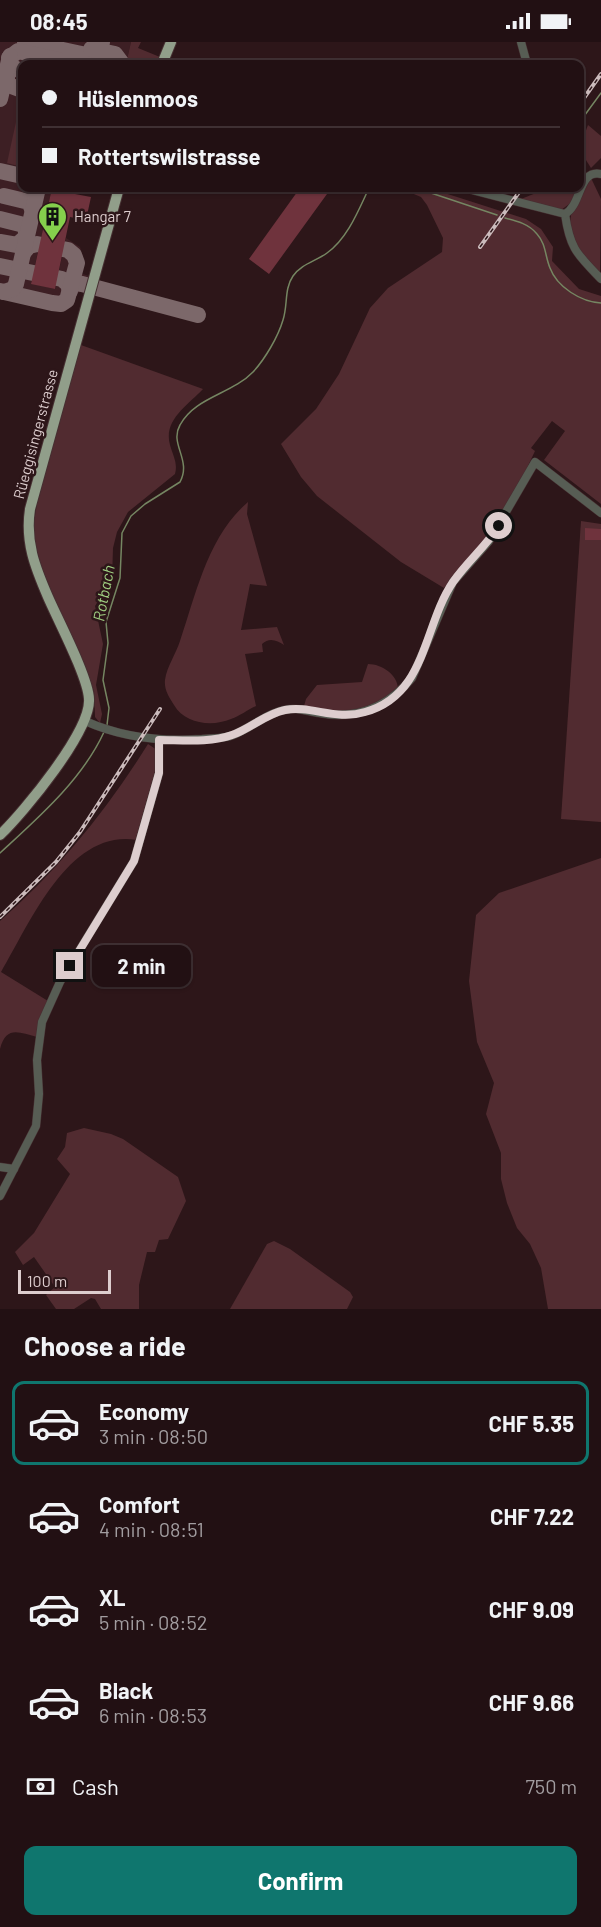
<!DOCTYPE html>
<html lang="en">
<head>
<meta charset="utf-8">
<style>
	body { margin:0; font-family:Barlow,sans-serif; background:#2e1e21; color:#f1f3f6; height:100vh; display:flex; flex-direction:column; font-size:22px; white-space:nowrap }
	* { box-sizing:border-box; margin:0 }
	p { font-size:20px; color:#a29da0 }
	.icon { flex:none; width:33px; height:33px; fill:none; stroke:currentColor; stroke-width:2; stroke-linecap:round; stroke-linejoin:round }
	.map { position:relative; height:1267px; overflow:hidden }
	.panel { display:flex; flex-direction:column; background:#221013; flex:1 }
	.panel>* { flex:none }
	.top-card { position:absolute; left:18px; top:18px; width:566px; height:132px; border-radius:12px; box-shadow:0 2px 4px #0004,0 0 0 2px #3f3033; display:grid; align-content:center; height:132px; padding:0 24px; background:#221013 }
	.scale { position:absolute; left:18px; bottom:15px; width:93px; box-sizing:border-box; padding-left:6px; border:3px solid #ddcdce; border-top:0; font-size:16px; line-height:21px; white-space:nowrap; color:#ddcdce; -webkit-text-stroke:4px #2d1619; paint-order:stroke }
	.end { position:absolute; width:27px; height:27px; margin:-14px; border:8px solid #ddcdce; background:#111; box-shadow:0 0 0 3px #111 }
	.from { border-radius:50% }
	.bubble { position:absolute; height:42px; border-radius:12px; background:#221013; box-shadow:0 2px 4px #0004,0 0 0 2px #3f3033; font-size:20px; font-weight:700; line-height:42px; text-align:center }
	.top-card b { display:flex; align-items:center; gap:21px; height:57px; font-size:22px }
	.top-card b+b { border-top:2px solid #3f3033 }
	.top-card i { width:15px; height:15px; background:#f1f3f6 }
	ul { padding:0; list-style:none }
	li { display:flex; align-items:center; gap:18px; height:84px; margin:0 12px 9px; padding:0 12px; border:3px solid transparent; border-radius:12px }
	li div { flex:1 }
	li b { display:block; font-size:22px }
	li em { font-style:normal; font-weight:700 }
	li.on { border-color:#0f766e }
	li>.icon { width:54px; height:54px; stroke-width:1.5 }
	h2 { padding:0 24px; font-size:27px; line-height:72px }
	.pay { display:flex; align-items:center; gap:15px; height:66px; padding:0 24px; font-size:22px }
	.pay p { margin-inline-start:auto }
	.cta { display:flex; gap:12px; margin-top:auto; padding:12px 24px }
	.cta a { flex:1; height:69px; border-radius:12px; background:#0f766e; color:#fff; font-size:24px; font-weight:700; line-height:69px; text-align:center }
	.status { display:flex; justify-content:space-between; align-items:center; height:42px; padding:0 30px; background:#221013; direction:ltr }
	.status svg { height:16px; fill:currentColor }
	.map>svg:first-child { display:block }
	.built { fill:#3d1f24 }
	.green { fill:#512b30 }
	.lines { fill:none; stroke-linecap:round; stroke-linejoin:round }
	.stream { stroke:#758662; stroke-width:1.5 }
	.taxiway { stroke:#7c686a; stroke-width:16 }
	.building { fill:#6f333d }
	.minor-casing { stroke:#463032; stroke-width:9 }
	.major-casing { stroke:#463032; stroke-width:12 }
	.minor { stroke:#575d54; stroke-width:8 }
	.major { stroke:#919e8a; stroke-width:10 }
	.rail-casing { stroke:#cbbbbc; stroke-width:4 }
	.rail { stroke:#2d1619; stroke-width:1.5; stroke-dasharray:4.5; stroke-linecap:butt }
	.route { stroke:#ddcdce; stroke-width:8 }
	.labels { text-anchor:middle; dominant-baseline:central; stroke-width:5; stroke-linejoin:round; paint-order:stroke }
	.poi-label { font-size:15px; fill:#ddcdce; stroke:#2d1619; text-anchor:start }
	.street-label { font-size:15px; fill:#ddcdce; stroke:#2d1619 }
	.water-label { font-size:16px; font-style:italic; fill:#a0cf82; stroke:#2d1619 }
</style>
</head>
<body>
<div class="status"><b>08:45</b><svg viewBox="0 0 49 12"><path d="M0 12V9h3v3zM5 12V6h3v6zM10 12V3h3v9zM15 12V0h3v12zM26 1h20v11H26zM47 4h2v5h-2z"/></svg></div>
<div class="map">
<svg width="601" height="1267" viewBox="0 0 601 1267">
	<rect width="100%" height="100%" fill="#2d1619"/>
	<!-- built -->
	<path class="built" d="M0,0h131l-5,22h-104v124h30l-21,95 24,6 11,-51 14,9 3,9 -3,17 9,3 -3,14 -11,4 -6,12 -5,3 -64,-13z"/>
	<!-- green -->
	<g class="green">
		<path d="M131,0h10l-3,6 22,9 -3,7h-31z"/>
		<path d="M21,57l1,1v67l-15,-4z"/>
		<path d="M588,83l13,11v22l-10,10 -12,-19z"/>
		<path d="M591,136l10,21 -1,74 -24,-26 -6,-23 1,-9z"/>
		<path d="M399,146h30l97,31 15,10 12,18 -1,14 27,28 22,7v208l-57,-44 21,-29 -13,-10 -21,27 4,3 -26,55 -17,26 -48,56 -43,-26 -84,-66 -16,-19 -20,-33 35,-35 23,-35 31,-66 18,-20 54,-36 1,-14 -16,-33 -6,-8z"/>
		<path d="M542,146h36l-6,14 -11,8 -40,-11 15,-6z"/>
		<path d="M81,303l122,44c-15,16 -40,31 -33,56 3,11 8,18 5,29l-47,38 -11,20 -4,16 -1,31 -17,27 8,38 -7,41 6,29 -2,9 -5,-6 -1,-26 -51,-119 -11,-39 6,-35z"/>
		<path d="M248,460l-1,12 20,72 -17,-2 -9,46 36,-3 7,18c-7,-5 -15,-8 -22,-1l1,8 -18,2 11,52c-9,4 -16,10 -25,13 -19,8 -46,5 -57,-14 -5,-8 -10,-15 -9,-25 2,-14 11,-26 15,-39 16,-47 28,-105 68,-139z"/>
		<path d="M581,479l20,3v298l-40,-3z"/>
		<path d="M368,622c14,0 30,11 30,25 -32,24 -55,27 -94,17l2,-7 11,-14 45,-3z"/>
		<path d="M148,702l9,6 2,10 -22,80c-68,-12 -107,83 -136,132l47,29 -11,36c-19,-5 -31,-11 -37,12v-128c59,-52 107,-111 148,-177z"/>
		<path d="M601,816v451h-53l-7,-41 -11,-24 -13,-16 -10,-25 -6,-24v-26l-15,-39 8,-31 -17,-41 -8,-61 7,-66 23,-22z"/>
		<path d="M84,1086l27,6 12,5 55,38 8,24 -18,38 -9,1 -4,12h-8l-8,33v24h-38l-6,-10 -4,-1 -17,11h-18l-10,-14 9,-8 -21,-30 -11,8 -8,-13 19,-19 36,-59 -13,-15 8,-12 2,-14z"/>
		<path d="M274,1199l16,8 60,43 3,5 -6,12h-117l37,-65z"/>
	</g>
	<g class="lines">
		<!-- stream -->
		<g class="stream">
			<path d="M579,98v-17l22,-30"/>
			<path d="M416,146l81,27"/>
			<path d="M506,146c11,3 20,9 30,0"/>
			<path d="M505,176c12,3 24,6 32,16 9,10 8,22 13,34 7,19 31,34 51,35"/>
			<path d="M107,683l2,-17 -6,-28 5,-37 -2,-21 14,-44 2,-45 9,-17 14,-12 35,-22c12,-22 -11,-38 0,-57 15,-28 52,-31 73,-53 12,-13 25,-35 30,-52 5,-15 1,-31 10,-44 8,-12 23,-15 34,-23 21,-15 32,-44 42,-65"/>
			<path d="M0,811c38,-35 82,-73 104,-121"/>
		</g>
		<!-- taxiway -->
		<g class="taxiway">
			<path d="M25,0l66,14 9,-5 2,-9"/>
			<path d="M91,7l24,5 6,8"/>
			<path d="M16,27l-6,-4 -1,-7 9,-7 40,9 5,4"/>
			<path d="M8,30l-2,12 16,6"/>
			<path d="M0,57l10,-43"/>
			<path d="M0,129l22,5"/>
			<path d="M4,154l25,6 4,9"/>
			<path d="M0,177l24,6 3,10"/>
			<path d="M0,200l17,3 10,-9"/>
			<path d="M0,224l62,13 6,5 2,7"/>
			<path d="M71,244l4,-3 7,1 116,31"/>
			<path d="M0,249l52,12 9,1 6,-4 10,-37 -3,-8 -6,-5 -31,-6 -8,2 -6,7"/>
			<path d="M4,250l9,-3 3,-5 22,-96"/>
		</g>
	</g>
	<!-- building -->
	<g class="building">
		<path d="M52,146h24l-1,6 16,3 -5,23 -16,-3 -15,72 -24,-5z"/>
		<path d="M300,146h23l-2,2 6,4 -58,80 -20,-15z"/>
		<path d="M585,486l16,1v11h-16z"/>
	</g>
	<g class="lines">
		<defs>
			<g id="minor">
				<path d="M521,0l6,22"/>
				<path d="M464,146l101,26c5,35 12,40 36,65"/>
				<path d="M565,172c17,-9 13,-45 36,-40"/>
				<path d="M85,679c38,17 76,21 117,18 10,-1 22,0 31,-4 20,-8 37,-25 59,-26 9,-1 18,3 27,4 38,7 68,-5 93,-35l41,-96 36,-41 46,-79 66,51"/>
				<path d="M0,1125l14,2"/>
				<path d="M0,1154l36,-70 3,-32 -2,-34 5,-38 18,-40 74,-121 25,-88v-33"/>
			</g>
			<g id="major">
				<path d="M162,22l9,-22"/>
				<path d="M0,793c24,-23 91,-104 89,-136 -1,-22 -31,-79 -41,-102 -13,-30 -23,-55 -18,-88l89,-321"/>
			</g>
		</defs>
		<!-- minor casing -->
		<use href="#minor" class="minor-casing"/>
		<!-- major casing -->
		<use href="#major" class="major-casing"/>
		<!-- minor -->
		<use href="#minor" class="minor"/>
		<!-- major -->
		<use href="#major" class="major"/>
		<defs>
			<g id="rail">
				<path d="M579,63l22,-31"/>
				<path d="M480,205l42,-59"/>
				<path d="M0,875l56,-55 24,-30 80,-123"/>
			</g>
		</defs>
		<!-- rail casing -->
		<use href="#rail" class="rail-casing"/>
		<!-- rail -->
		<use href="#rail" class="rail"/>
	</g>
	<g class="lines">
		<!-- route -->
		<path class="route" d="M70,924l64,-105 25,-88v-33c23,0 51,3 73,-5 18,-6 33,-21 53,-25 26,-5 51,11 80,2 62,-17 58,-86 88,-130 14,-20 33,-36 46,-56"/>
	</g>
	<!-- icons -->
	<defs>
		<symbol id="building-pin" viewBox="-11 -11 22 30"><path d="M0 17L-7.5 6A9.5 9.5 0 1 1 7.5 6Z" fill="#85cf4c" stroke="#2d1619"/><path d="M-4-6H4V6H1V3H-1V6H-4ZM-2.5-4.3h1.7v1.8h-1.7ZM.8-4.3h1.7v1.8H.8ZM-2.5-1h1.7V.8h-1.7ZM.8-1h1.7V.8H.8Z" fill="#111"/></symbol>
	</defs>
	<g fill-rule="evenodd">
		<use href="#building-pin" x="36" y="158" width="33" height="45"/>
	</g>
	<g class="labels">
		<!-- poi labels -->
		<g class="poi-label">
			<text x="74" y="174">Hangar 7</text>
		</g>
		<!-- street labels -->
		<g class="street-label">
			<text transform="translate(35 392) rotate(-75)">Rüeggisingerstrasse</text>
		</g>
		<!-- water labels -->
		<g class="water-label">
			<text transform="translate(103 551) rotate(-79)">Rotbach</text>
		</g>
	</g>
</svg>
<div class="scale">100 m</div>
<i class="end from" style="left:499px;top:484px"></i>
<i class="end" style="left:70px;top:924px"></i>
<div class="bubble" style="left:92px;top:903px;width:99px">2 min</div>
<div class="top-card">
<b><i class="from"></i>Hüslenmoos</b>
<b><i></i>Rottertswilstrasse</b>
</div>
</div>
<section class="panel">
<h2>Choose a ride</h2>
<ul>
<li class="on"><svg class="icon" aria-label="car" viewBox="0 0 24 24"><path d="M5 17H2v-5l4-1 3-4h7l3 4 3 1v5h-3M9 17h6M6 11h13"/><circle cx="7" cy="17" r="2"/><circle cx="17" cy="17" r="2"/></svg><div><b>Economy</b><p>3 min · 08:50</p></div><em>CHF 5.35</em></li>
<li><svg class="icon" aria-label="car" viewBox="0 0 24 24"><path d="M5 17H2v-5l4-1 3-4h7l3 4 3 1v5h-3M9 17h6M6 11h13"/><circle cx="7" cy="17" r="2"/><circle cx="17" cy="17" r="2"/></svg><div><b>Comfort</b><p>4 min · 08:51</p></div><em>CHF 7.22</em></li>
<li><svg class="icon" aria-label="car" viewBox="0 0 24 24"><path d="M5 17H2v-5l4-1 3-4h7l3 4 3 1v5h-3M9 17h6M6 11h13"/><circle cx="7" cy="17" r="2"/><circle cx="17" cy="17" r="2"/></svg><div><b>XL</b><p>5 min · 08:52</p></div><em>CHF 9.09</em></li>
<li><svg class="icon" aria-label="car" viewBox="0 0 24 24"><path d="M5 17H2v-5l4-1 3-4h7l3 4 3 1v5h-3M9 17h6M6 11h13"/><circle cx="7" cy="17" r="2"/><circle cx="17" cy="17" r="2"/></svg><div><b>Black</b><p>6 min · 08:53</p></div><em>CHF 9.66</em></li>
</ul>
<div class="pay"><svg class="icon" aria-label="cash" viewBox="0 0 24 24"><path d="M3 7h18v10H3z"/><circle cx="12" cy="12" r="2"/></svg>Cash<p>750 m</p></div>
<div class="cta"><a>Confirm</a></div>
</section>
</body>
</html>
